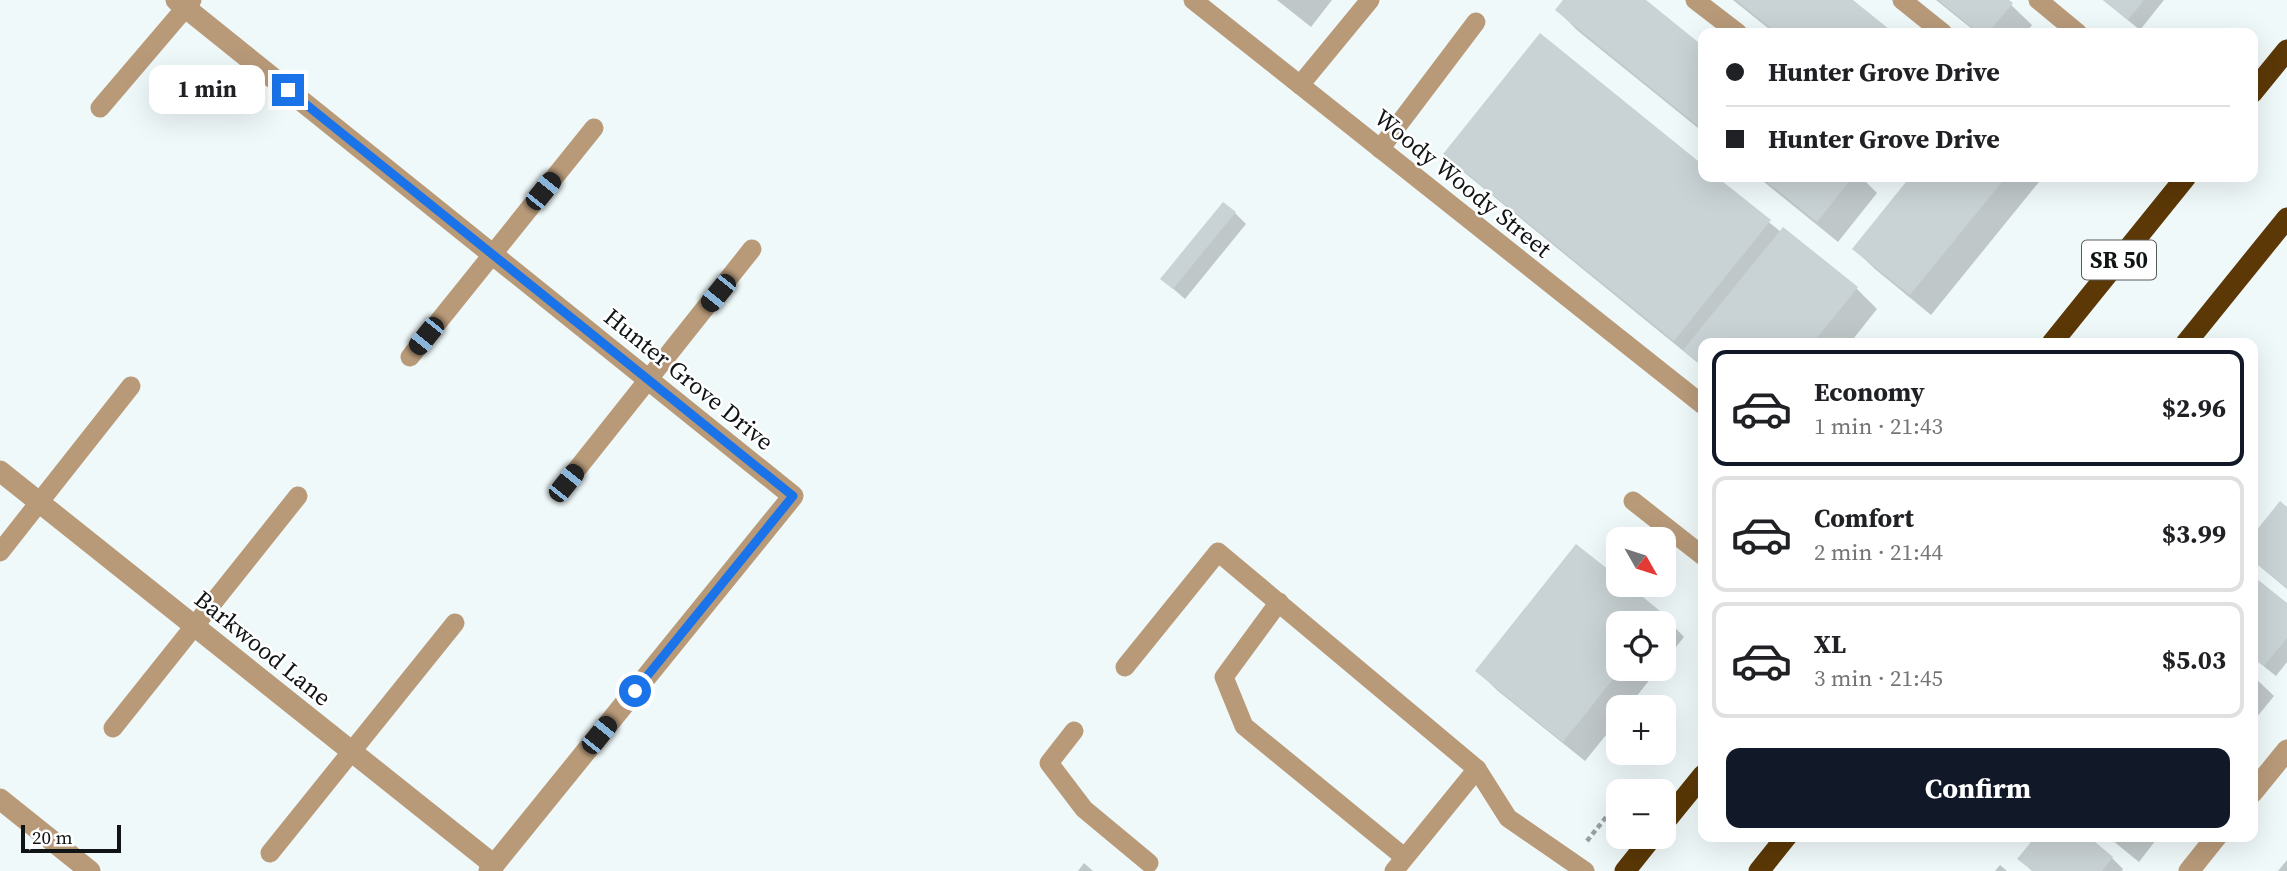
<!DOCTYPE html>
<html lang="en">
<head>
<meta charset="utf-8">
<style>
	body { margin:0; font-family:"Source Serif 4",serif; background:#f2f2f2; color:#202124; height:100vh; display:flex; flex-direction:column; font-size:26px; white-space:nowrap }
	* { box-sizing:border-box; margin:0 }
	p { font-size:23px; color:#757577 }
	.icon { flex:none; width:38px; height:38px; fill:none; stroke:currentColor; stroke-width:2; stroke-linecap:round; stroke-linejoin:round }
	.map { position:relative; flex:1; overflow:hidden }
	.side { position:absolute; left:1698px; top:338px; width:560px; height:504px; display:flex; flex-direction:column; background:#fff; border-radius:14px; box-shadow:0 7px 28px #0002 }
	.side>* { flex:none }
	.hud { position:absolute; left:1698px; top:28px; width:560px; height:154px; border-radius:14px; box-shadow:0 7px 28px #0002; display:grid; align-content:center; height:154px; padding:0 28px; background:#fff }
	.needle { width:46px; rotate:129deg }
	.buttons { position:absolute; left:1606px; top:527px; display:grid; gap:14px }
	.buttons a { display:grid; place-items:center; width:70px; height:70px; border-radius:14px; background:#fff; box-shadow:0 7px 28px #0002; font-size:35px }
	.scale { position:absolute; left:21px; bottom:18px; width:100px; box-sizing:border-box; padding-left:7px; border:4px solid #111415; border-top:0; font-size:19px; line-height:24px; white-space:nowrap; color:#111415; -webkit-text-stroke:5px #fff; paint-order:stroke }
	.end { position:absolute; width:32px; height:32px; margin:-16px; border:9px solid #1a73e8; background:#fff; box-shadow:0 0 0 4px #fff }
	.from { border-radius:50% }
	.bubble { position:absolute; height:49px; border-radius:14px; background:#fff; box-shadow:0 7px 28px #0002; font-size:23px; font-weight:700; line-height:49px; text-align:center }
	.car { position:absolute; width:21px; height:42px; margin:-21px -10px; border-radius:9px; box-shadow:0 0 5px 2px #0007; background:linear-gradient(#222 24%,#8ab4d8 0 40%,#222 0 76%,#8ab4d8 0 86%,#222 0) }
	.hud b { display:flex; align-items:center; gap:24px; height:66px; font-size:26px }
	.hud b+b { border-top:2px solid #e0e0e0 }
	.hud i { width:18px; height:18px; background:#202124 }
	ul { padding:12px 0 0; list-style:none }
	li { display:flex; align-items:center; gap:21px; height:116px; margin:0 14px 10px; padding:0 14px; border:4px solid #e0e0e0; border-radius:14px }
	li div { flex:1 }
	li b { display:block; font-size:26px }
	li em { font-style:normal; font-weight:700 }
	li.active { border-color:#111827 }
	li>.icon { width:63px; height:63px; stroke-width:1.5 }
	.cta { display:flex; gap:14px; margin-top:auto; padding:14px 28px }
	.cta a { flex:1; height:80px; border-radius:14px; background:#111827; color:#fff; font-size:28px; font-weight:700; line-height:80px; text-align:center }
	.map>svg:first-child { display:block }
	.shadow { fill:#0003 }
	.building { fill:#c9d2d4 }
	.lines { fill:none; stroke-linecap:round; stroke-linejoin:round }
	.path { stroke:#99a0a1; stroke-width:4.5; stroke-dasharray:5 3.5; stroke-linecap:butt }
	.lane { stroke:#b89a79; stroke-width:19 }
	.street { stroke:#b89a79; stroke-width:21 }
	.highway { stroke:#5b3806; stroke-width:21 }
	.route { stroke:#1a73e8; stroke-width:9 }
	.labels { text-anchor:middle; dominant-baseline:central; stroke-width:5; stroke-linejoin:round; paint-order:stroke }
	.shield { fill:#fff; stroke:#585a5b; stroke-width:2 }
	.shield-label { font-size:23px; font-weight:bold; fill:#111415 }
	.street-label { font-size:24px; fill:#111415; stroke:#fff }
</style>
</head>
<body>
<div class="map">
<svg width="2287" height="871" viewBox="0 0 2287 871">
	<rect width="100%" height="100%" fill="#f0f9fa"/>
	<!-- shadow -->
	<g class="shadow">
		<path d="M1277,0h55l-21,27z"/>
		<path d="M1566,0h78l59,48v84l-125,-101 -21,-21z"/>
		<path d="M1733,0h117l41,33h-117z"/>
		<path d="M1936,0h70l26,25 -6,8h-49z"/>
		<path d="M2103,0h61l-24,30z"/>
		<path d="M1445,154l269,23 67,55 76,57 20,20 -27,34h-147v24l-237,-193z"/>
		<path d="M1758,177h103l16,16 -39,49z"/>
		<path d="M1913,177h130l-112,138 -56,-46 -21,-20z"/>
		<path d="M1235,213l11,11 -61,75 -23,-20z"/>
		<path d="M2287,509v80l-35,-29z"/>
		<path d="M2252,577l35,28v57l-11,14 -24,-19z"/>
		<path d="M1619,584l45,32 20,21 -20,25v-39h-45v45h40l-31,39h-9v12l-34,42 -87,-70 -21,-20z"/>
		<path d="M2252,675l22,21 -22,27z"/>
		<path d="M2107,836h52l-20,26z"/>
		<path d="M2112,858l11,11 -1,2h-90l-12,-12z"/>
		<path d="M2287,860v11h-9z"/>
		<path d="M1084,863l9,8h-15z"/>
		<path d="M2000,865l7,6h-12z"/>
	</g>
	<!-- building -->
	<g class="building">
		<path d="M1563,0h83l57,46v84l-148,-120z"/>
		<path d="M1736,0h117l41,33h-117z"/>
		<path d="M1938,0h71l4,3 -25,30h-9z"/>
		<path d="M2103,0h41l-16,20z"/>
		<path d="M1540,33l163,132v12h14l54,43 -97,121 -231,-187z"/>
		<path d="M1761,177h92l-36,45z"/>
		<path d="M1910,177h96l-96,118 -58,-46z"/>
		<path d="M1223,202l13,10 -63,77 -13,-10z"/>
		<path d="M1783,227l75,60 -45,56h-110v23l-20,-16z"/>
		<path d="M2280,501l7,6v81l-35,-28v-24z"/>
		<path d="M1576,544l43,34v6h8l38,31 -7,8h-39v45h3l-59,74 -88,-71z"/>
		<path d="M2252,575l35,28v35l-23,28 -12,-9z"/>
		<path d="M2036,836h52l25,21 -11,14h-69l-16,-12z"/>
	</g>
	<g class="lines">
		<!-- path -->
		<path class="path" d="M1587,841l32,-40"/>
		<!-- lane -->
		<g class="lane">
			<path d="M1193,0l510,405"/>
			<path d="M1695,0l43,33"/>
			<path d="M1902,0l41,33"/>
			<path d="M2038,0l40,33"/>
			<path d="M1300,85l70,-85"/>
			<path d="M100,108l92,-108"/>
			<path d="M1380,149l96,-127"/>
			<path d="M410,357l184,-229"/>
			<path d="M566,483l186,-234"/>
			<path d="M1633,501l70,55"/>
			<path d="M0,552l131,-166"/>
			<path d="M1279,602l-55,75 20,49 160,131"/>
			<path d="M1125,667l93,-115 259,217 31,49 77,53"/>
			<path d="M113,728l185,-232"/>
			<path d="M1074,731l-25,32 35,46 65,54"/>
			<path d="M270,853l185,-230"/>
			<path d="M1394,871l83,-102"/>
		</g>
		<!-- street -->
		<g class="street">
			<path d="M176,0l617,496 -304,375"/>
			<path d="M0,471l494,394"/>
			<path d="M2252,793l35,-43"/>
			<path d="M0,799l90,72"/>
			<path d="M2189,871l28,-35"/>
		</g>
		<!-- highway -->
		<g class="highway">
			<path d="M2252,93l35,-43"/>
			<path d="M2052,343l134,-166"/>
			<path d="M2186,343l101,-125"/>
			<path d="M1664,823l39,-48"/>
			<path d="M1625,871l28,-35"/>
			<path d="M1759,871l28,-35"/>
		</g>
	</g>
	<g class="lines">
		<!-- route -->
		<path class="route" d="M288,90l505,406 -158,195"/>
	</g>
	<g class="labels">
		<!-- shield labels -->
		<rect class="shield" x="2082" y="240.5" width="74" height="39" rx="5"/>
		<g class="shield-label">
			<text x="2119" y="260">SR 50</text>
		</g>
		<!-- street labels -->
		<g class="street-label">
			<text transform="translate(1463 183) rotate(39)">Woody Woody Street</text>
			<text transform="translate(689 379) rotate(39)">Hunter Grove Drive</text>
			<text transform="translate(263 648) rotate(39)">Barkwood Lane</text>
		</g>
	</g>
</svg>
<div class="buttons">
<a><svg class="needle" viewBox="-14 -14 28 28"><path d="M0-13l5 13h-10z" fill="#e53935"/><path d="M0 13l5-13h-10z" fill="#757577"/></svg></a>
<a><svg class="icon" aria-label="locate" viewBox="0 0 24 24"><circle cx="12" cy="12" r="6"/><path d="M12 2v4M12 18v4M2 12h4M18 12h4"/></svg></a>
<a>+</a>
<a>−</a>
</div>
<div class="scale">20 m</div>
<i class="end from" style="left:635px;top:691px"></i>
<i class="end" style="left:288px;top:90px"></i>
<div class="bubble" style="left:149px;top:65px;width:116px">1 min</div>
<i class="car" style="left:543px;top:191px;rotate:39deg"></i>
<i class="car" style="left:718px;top:293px;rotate:219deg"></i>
<i class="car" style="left:426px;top:336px;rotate:219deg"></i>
<i class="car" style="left:566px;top:483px;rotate:39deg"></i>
<i class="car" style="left:599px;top:735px;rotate:39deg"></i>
<div class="hud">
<b><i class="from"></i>Hunter Grove Drive</b>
<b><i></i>Hunter Grove Drive</b>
</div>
<section class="side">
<ul>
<li class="active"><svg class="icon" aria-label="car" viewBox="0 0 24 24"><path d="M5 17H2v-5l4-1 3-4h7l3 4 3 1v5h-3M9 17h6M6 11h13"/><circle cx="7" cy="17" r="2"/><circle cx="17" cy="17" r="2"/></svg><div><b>Economy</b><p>1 min · 21:43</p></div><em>$2.96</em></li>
<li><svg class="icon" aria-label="car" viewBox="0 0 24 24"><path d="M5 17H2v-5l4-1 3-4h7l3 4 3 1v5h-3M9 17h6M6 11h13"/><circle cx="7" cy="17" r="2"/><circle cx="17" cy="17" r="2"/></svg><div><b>Comfort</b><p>2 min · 21:44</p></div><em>$3.99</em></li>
<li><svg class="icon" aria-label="car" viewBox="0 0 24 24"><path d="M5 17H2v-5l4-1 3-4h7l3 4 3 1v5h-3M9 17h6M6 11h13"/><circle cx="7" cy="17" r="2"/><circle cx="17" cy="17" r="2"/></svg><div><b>XL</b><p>3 min · 21:45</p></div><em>$5.03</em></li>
</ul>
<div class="cta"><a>Confirm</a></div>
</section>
</div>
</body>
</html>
